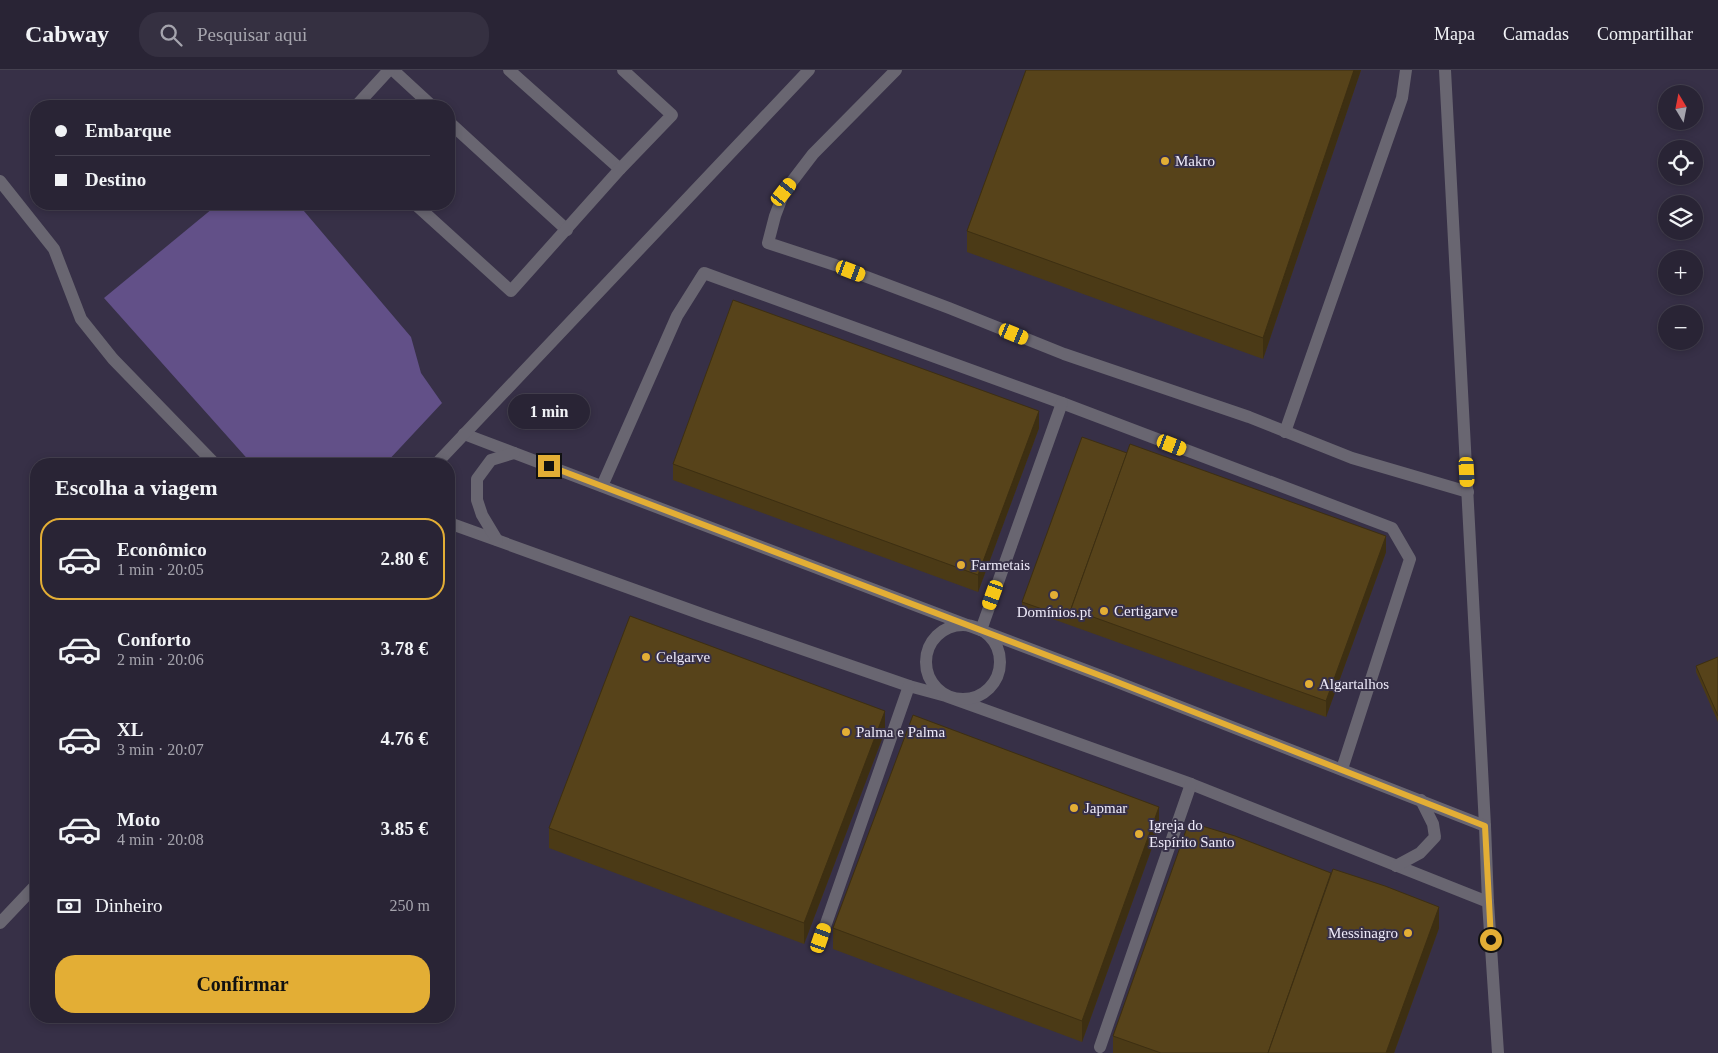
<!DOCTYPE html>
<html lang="pt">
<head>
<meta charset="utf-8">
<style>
	body { margin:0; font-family:Georgia,serif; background:#353041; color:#f1f3f6; height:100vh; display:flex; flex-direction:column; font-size:19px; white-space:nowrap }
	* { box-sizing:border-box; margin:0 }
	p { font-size:16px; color:#a5a4ad }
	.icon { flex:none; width:28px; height:28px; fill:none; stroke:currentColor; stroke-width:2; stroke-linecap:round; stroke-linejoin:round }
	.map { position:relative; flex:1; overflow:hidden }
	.drawer { position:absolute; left:30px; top:388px; width:425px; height:565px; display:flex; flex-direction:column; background:#292435; border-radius:20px; box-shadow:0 2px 8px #0003,0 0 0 1px #454150 }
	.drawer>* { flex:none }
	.top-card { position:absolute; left:30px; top:30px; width:425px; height:110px; border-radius:20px; box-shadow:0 2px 8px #0003,0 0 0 1px #454150; display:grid; align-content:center; height:110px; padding:0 25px; background:#292435 }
	.needle { width:32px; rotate:350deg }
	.buttons { position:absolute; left:1658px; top:15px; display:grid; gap:10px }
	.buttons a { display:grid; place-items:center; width:45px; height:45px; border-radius:50%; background:#292435; box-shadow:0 2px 8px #0003,0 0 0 1px #454150; font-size:25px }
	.end { position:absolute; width:22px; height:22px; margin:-11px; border:6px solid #e3ae35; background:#111; box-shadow:0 0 0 2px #111 }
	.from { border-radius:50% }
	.bubble { position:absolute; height:35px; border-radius:18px; background:#292435; box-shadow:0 2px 8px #0003,0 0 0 1px #454150; font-size:16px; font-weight:700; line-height:35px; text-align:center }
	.car { position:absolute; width:15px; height:30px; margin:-15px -8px; border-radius:6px; box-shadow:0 0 4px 1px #0007; background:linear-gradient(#f5c518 24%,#345 0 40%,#f5c518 0 76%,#345 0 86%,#f5c518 0) }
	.top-card b { display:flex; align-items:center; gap:18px; height:48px; font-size:19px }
	.top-card b+b { border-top:1px solid #454150 }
	.top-card i { width:12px; height:12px; background:#f1f3f6 }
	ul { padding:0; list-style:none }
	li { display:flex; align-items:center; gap:15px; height:82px; margin:0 10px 8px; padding:0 15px; border:2px solid transparent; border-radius:20px }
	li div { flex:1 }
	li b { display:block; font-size:19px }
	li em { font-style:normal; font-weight:700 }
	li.on { border-color:#e3ae35 }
	li>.icon { width:45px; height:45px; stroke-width:1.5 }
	h2 { padding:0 25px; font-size:22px; line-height:60px }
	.pay { display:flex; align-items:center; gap:12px; height:55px; padding:0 25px; font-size:19px }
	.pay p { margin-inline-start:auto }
	.primary-button { display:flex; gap:10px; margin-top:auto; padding:10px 25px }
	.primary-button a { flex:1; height:58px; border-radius:20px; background:#e3ae35; color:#111; font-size:20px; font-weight:700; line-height:58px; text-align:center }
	header { display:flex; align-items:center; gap:30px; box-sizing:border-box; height:70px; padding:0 25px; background:#292435; border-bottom:1px solid #454150 }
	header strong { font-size:24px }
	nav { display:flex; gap:28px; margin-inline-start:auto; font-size:18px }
	.search { width:350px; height:45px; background:#353041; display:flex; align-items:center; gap:12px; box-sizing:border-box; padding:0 18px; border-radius:20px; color:#a5a4ad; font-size:19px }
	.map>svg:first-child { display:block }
	.green { fill:#625088 }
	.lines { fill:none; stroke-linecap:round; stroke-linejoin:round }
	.minor { stroke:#696671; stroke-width:12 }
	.wall { fill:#4b3a16 }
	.shaded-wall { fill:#3d2f12 }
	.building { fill:#57431a; stroke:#3d2f12 }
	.route { stroke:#e3ae35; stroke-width:6 }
	.poi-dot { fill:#e3ae35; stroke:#373047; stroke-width:2 }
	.labels { text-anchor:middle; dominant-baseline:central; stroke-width:4; stroke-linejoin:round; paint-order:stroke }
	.poi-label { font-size:15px; fill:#eeeaf9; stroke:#373047; text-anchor:start }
</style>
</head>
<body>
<header>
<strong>Cabway</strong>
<div class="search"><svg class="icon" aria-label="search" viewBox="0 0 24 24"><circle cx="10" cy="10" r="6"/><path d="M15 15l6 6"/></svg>Pesquisar aqui</div>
<nav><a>Mapa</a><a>Camadas</a><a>Compartilhar</a></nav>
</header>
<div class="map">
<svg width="1718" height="983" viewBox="0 0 1718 983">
	<rect width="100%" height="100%" fill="#373047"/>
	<!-- green -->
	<path class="green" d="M218,134h80l113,133 10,36 21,30 -57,61h-133l-148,-166z"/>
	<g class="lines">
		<!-- minor -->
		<g class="minor">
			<path d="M393,0l39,36"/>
			<path d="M509,0l111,99"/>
			<path d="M896,0l-83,84 -29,38 -9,24 -7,27 67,22 114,43 115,46 185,63 103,41 116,34"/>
			<path d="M1445,0l40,756 3,76 10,151"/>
			<path d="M356,36l33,-36"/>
			<path d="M449,52l118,108"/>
			<path d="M0,111l54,68 27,70 32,40 102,105"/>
			<path d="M415,134l96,87 109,-122 52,-54 -49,-45"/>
			<path d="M1285,362l117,-334 4,-28"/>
			<path d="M464,364l648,246 373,146"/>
			<path d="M436,394l373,-394"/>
			<path d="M602,416l75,-170 27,-43 358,130 330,125 18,31 -68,210"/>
			<path d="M449,453l258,93 202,70 37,10 245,88 297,118"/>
			<path d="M497,470l-15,-25 -5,-15v-21l14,-19 23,-7"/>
			<circle cx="963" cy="592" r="37"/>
			<path d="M981,560l81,-227"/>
			<path d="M1396,796l24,-13 15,-16 -2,-13 -12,-24"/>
			<path d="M0,853l36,-38"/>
			<path d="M821,868l88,-252"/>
			<path d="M1100,977l91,-263"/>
		</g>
	</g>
	<!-- wall -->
	<g class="wall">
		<path d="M1026,0h335l-98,289 -296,-107v-21z"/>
		<path d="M1039,358l-61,164 -305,-112v-16z"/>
		<path d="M1386,482l-60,165 -304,-109v-6z"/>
		<path d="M1718,587v65l-22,-50v-6z"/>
		<path d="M885,661l-81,213 -255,-96v-20z"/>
		<path d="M1159,758l-77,214 -249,-93v-21z"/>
		<path d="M1439,858l-45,125h-281v-17z"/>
	</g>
	<!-- shaded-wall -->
	<g class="shaded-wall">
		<path d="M1354,0h7l-98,289v-21z"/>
		<path d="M1039,341v17l-61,164v-17z"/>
		<path d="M1386,466v16l-60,165v-16z"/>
		<path d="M885,641v20l-81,213v-21z"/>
		<path d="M1159,737v21l-77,214v-21z"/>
		<path d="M1439,837v21l-45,125h-8z"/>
	</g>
	<!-- building -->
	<g class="building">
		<path d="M1026,0h328l-91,268 -296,-107z"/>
		<path d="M733,230l306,111 -61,164 -305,-111z"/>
		<path d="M1082,367l45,16 -56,156v10l-49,-17z"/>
		<path d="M1130,374l256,92 -60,165 -255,-92z"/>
		<path d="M630,546l255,95 -81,212 -255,-95z"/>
		<path d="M1718,587v59l-22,-50z"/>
		<path d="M913,645l246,92 -77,214 -249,-93z"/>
		<path d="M1189,752l46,14 96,37 -63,180h-107l-48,-17z"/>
		<path d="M1333,799l52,17 54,21 -53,146h-118z"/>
	</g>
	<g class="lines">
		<!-- route -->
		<path class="route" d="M549,396l563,214 373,146 6,114"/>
	</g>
	<!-- markers -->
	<g class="poi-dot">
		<circle cx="1165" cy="91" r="5"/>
		<circle cx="961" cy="495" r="5"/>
		<circle cx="1054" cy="525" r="5"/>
		<circle cx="1104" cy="541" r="5"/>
		<circle cx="646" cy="587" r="5"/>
		<circle cx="1309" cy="614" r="5"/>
		<circle cx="846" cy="662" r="5"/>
		<circle cx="1074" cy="738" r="5"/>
		<circle cx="1139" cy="764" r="5"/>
		<circle cx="1408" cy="863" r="5"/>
	</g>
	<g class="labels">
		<!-- poi labels -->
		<g class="poi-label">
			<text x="1175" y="91">Makro</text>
			<text x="971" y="495">Farmetais</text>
			<text x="1114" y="541">Certigarve</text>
			<text x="1054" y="542" text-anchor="middle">Domínios.pt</text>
			<text x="656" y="587">Celgarve</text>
			<text x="1319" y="614">Algartalhos</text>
			<text x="856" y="662">Palma e Palma</text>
			<text x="1084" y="738">Japmar</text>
			<text x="1149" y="755">Igreja do<tspan x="1149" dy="17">Espírito Santo</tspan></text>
			<text x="1398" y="863" text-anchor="end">Messinagro</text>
		</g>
	</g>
</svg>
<div class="buttons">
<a><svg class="needle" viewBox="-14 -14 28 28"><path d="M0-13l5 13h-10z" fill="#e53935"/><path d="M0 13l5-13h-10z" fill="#a5a4ad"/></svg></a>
<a><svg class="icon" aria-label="locate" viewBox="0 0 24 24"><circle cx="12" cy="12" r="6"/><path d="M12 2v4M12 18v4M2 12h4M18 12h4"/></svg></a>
<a><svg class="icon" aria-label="layers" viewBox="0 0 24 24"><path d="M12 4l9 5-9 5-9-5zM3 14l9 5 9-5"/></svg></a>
<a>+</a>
<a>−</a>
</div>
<i class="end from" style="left:1491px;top:870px"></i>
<i class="end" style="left:549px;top:396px"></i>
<div class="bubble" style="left:508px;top:324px;width:82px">1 min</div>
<i class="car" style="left:784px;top:122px;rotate:38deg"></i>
<i class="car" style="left:851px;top:201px;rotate:111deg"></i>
<i class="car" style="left:1014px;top:264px;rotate:112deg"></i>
<i class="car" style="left:1172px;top:375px;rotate:111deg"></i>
<i class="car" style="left:1467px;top:402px;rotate:177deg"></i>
<i class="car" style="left:993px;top:525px;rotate:200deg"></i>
<i class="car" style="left:821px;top:868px;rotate:19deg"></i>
<div class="top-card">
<b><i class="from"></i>Embarque</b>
<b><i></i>Destino</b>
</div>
<section class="drawer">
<h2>Escolha a viagem</h2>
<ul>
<li class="on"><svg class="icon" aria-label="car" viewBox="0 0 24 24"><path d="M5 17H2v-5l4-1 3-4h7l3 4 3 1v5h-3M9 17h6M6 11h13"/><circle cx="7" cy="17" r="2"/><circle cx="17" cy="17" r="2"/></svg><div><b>Econômico</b><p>1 min · 20:05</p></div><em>2.80 €</em></li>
<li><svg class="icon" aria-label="car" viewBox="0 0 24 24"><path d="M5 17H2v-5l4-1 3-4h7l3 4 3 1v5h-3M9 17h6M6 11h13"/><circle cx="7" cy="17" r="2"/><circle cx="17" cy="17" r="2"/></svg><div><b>Conforto</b><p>2 min · 20:06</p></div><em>3.78 €</em></li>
<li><svg class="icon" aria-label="car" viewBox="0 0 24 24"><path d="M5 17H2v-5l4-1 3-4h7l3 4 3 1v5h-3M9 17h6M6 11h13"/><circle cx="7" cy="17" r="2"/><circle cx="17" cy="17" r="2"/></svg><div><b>XL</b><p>3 min · 20:07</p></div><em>4.76 €</em></li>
<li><svg class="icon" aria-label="car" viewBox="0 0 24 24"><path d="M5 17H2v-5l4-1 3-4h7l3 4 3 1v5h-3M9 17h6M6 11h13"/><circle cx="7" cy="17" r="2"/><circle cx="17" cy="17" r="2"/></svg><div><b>Moto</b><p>4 min · 20:08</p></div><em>3.85 €</em></li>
</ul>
<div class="pay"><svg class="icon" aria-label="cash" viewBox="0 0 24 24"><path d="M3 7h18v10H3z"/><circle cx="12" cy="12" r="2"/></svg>Dinheiro<p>250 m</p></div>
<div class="primary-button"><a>Confirmar</a></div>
</section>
</div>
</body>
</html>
